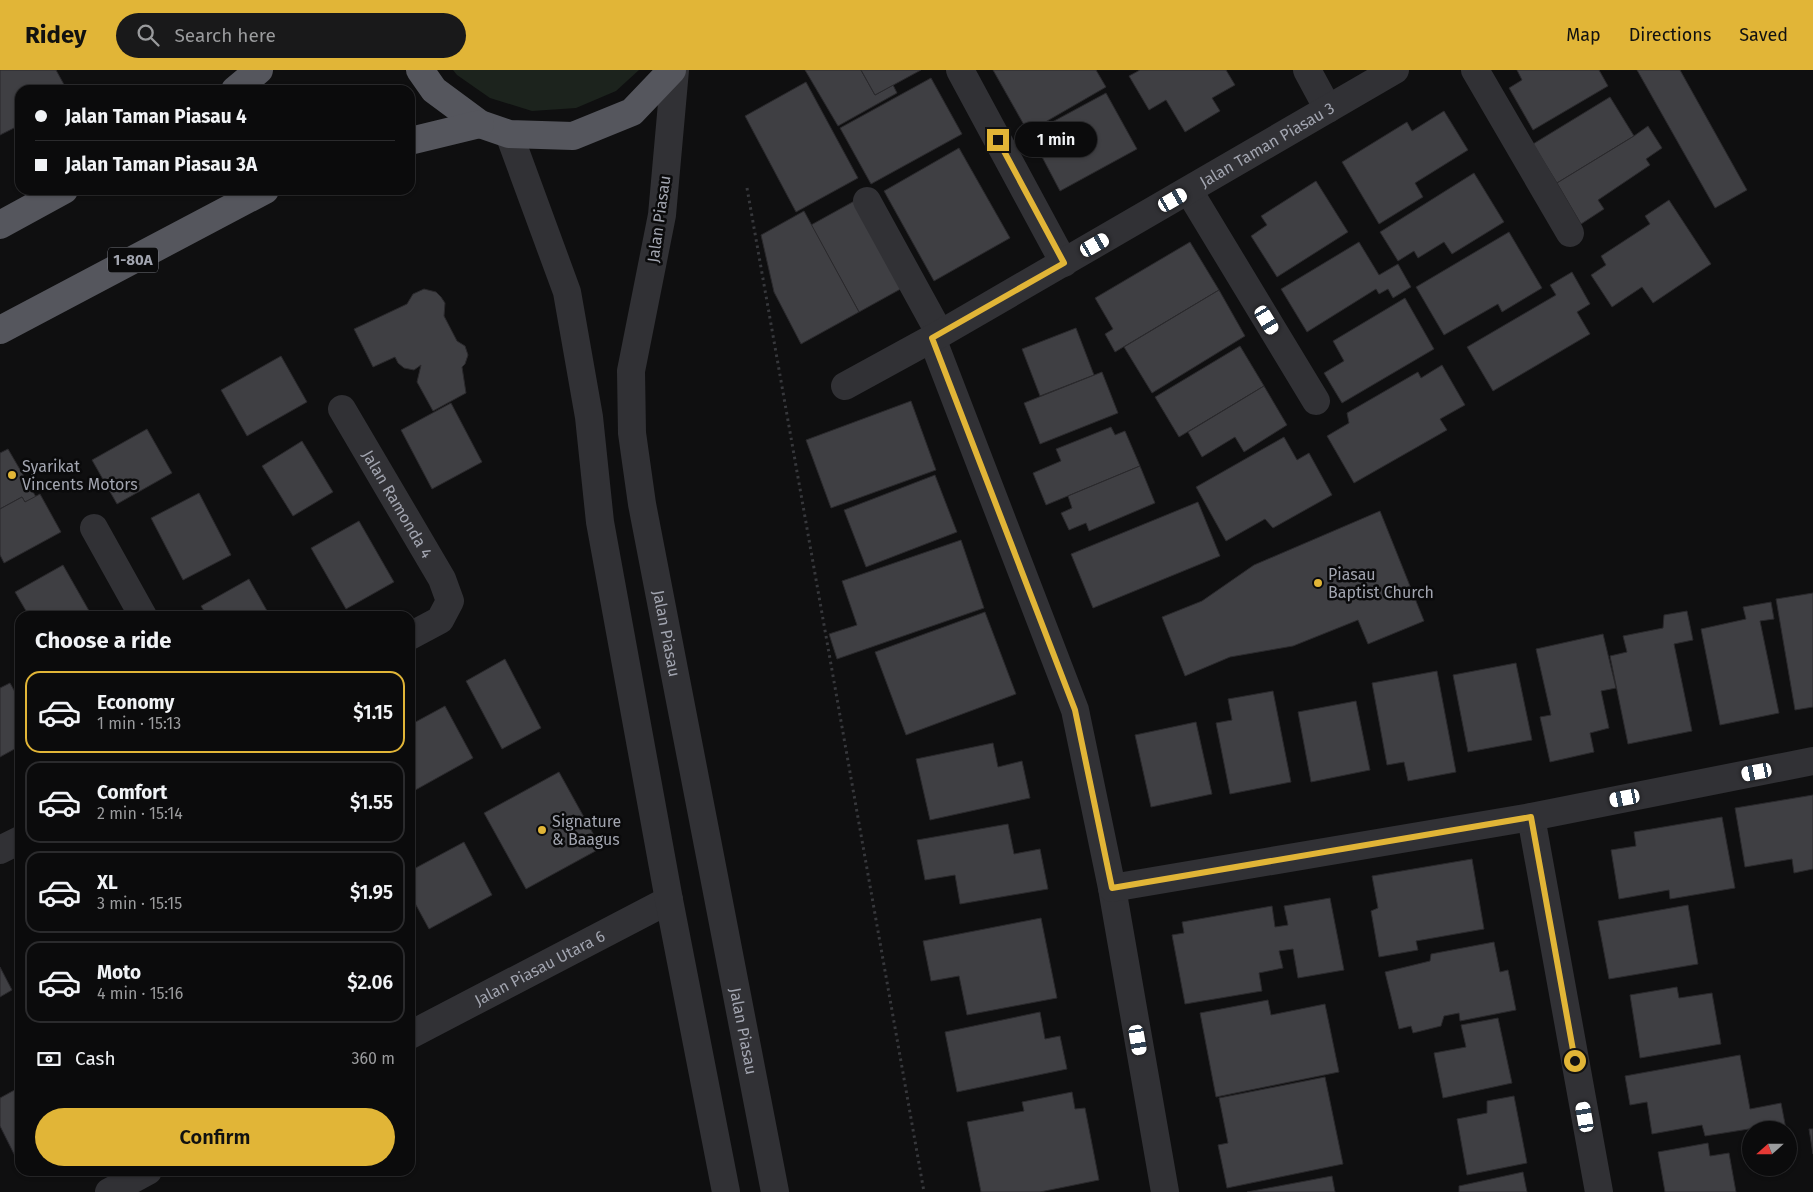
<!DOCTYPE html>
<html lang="en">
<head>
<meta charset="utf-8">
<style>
	body { margin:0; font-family:"Fira Sans",sans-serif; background:#19191a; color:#f1f3f6; height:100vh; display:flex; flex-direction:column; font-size:19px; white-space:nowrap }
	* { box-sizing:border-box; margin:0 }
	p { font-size:16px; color:#9a9b9d }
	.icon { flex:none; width:28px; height:28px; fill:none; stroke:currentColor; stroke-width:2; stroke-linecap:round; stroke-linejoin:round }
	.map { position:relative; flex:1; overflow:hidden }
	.details { position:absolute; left:15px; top:541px; width:400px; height:565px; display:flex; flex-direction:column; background:#0b0b0c; border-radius:15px; box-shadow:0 1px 4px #0004,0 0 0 1px #2b2b2d }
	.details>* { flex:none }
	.top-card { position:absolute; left:15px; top:15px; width:400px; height:110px; border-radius:15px; box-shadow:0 1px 4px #0004,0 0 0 1px #2b2b2d; display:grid; align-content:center; height:110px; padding:0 20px; background:#0b0b0c }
	.needle { width:32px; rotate:249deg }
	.controls { position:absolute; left:1742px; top:1051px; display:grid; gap:10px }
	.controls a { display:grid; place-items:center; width:55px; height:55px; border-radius:50%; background:#0b0b0c; box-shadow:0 1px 4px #0004,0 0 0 1px #2b2b2d; font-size:25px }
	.end { position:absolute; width:22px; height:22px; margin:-11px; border:6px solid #e1b537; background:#111; box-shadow:0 0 0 2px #111 }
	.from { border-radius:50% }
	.bubble { position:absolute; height:35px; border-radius:18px; background:#0b0b0c; box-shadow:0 1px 4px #0004,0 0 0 1px #2b2b2d; font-size:16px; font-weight:600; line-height:35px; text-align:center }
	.car { position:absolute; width:15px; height:30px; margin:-15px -8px; border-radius:6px; box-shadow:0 0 4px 1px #0007; background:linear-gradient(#fff 24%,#345 0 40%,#fff 0 76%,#345 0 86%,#fff 0) }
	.top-card b { display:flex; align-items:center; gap:18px; height:48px; font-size:19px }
	.top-card b+b { border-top:1px solid #2b2b2d }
	.top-card i { width:12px; height:12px; background:#f1f3f6 }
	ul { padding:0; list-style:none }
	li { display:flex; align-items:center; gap:15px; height:82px; margin:0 10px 8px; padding:0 10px; border:2px solid #2b2b2d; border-radius:15px }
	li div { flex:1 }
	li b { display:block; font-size:19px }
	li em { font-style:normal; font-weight:600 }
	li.selected { border-color:#e1b537 }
	li>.icon { width:45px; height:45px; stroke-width:1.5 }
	h2 { padding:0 20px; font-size:22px; line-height:60px }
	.pay { display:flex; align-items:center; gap:12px; height:55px; padding:0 20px; font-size:19px }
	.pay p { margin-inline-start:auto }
	.primary-button { display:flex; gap:10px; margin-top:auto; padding:10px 20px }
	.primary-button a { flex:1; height:58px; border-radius:30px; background:#e1b537; color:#111; font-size:20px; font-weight:600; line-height:58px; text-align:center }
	header { display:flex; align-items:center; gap:30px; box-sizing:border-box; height:70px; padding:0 25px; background:#e1b537; color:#111 }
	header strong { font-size:24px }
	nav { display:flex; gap:28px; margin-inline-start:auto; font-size:18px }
	.search { width:350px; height:45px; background:#19191a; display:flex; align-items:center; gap:12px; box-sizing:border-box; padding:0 18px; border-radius:28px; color:#9a9b9d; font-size:19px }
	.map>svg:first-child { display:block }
	.green { fill:#1c231d }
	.building { fill:#3f3f43; stroke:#2a292c }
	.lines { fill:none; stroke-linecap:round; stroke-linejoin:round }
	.path { stroke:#37383c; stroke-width:3; stroke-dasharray:2.5 4; stroke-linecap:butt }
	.minor { stroke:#313135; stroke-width:28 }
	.tertiary { stroke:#313135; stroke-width:28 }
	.trunk { stroke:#55565d; stroke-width:28 }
	.route { stroke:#e1b537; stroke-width:6 }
	.poi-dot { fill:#e1b537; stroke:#0a0a0b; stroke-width:2 }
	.labels { text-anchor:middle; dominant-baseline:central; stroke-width:5; stroke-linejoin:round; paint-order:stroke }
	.shield { fill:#0a0a0b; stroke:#74767e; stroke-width:1 }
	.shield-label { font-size:15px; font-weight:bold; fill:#a2a5b0 }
	.street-label { font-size:16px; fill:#a2a5b0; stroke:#0a0a0b }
	.poi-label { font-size:16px; fill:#a2a5b0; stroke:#0a0a0b; text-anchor:start }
</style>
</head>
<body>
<header>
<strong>Ridey</strong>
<div class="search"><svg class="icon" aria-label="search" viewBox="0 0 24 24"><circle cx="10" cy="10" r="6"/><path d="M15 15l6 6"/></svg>Search here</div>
<nav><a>Map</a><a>Directions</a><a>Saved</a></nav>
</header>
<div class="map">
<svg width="1813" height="1122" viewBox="0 0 1813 1122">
	<rect width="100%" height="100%" fill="#0f0f10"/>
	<!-- green -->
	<path class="green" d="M453,0h186l-23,21 -40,17 -44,3 -42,-13 -33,-23z"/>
	<!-- building -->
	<g class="building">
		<path d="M0,0h56l11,20h-47v35l-20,10z"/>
		<path d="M805,0h56l14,25 18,-10 4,8 -59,33z"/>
		<path d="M861,0h60l-46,25z"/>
		<path d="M993,0h103l10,17 -78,45z"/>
		<path d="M1140,0h86l9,15 -23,13 8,13 -35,21 -19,-32 -17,10 -20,-34z"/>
		<path d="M1517,0h82l9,16 -75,44 -24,-42 13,-8z"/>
		<path d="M1637,0h43l67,120 -32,18z"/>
		<path d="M931,8l31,56 -91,50 -31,-56z"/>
		<path d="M806,12l52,96 -62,34 -51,-96z"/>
		<path d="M1106,23l31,56 -77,42 -30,-57z"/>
		<path d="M1610,27l24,39 -77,47 -24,-39z"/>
		<path d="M1444,41l24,39 -53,33 8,14 -44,27 -37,-62 65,-40 5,9z"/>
		<path d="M1648,56l14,22 -16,11 4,6 -52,35 6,9 -23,15 -24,-41 77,-47z"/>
		<path d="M959,78l51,90 -76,43 -50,-90z"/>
		<path d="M1474,103l30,49 -52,32 -8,-12 -26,16 -4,-7 -16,10 -18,-29z"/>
		<path d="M1316,111l32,51 -71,45 -26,-41 16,-11 -6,-9z"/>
		<path d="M858,129l48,87 -47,26 -48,-87z"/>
		<path d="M1669,130l42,64 -58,39 -11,-16 -30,20 -21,-32 15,-10 -5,-9 49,-32 -5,-8z"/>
		<path d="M804,141l55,101 -58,32 -27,-52 -13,-57z"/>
		<path d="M1509,162l33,56 -40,24 -4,-8 -54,31 -28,-48z"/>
		<path d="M1190,172l29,48 -104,62 -10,-18 8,-5 -18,-31z"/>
		<path d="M1359,172l20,33 19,-11 13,23 -18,11 -5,-9 -9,5 -3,-5 -69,43 -26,-43z"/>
		<path d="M1572,202l18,32 -13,8 13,22 -97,57 -26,-44 89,-52 -6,-10z"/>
		<path d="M424,219l12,3 5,5 4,6 -1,13 13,25 8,5 3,9 -3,9 -3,3 4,26 -33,18 -16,-29 4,-17 -7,5 -10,-2 -6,-5 -3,-6 -22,10 -19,-38 53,-25 6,-10z"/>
		<path d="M1219,220l26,46 -93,57 -28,-46z"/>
		<path d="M1405,228l29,51 -92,54 -18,-30 20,-12 -11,-20z"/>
		<path d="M1076,258l18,47 -54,21 -18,-47z"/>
		<path d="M1240,276l24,40 -85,51 -24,-40z"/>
		<path d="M281,286l26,46 -60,34 -26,-46z"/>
		<path d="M1442,295l23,40 -25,14 7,11 -93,53 -27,-47 22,-13 -2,-10 71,-41 3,6z"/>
		<path d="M1102,302l16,41 -78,31 -16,-41z"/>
		<path d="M1264,316l23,39 -43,27 -9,-15 -33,20 -14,-25z"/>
		<path d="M911,331l25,69 -105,38 -25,-68z"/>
		<path d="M451,333l31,59 -50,27 -31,-59z"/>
		<path d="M1111,357l4,8 10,-4 15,35 -94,39 -13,-32 28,-12 -5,-12z"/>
		<path d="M147,359l25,44 -55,31 -25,-44z"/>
		<path d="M1284,367l13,23 12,-7 23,42 -59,33 -8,-9 -39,22 -30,-54z"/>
		<path d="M302,371l31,51 -40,24 -31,-50z"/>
		<path d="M8,379l28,48 -11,5 -3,-5 -22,12v-56z"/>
		<path d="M1140,396l15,37 -66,28 -3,-8 -17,7 -8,-17 11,-5 -4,-12z"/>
		<path d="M935,405l22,57 -91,35 -22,-57z"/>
		<path d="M199,423l32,62 -48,25 -32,-62z"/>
		<path d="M40,424l21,38 -57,31 -4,-8v-46l22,-12 3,5z"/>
		<path d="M1198,432l22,54 -127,52 -22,-54z"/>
		<path d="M1380,441l44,110 -56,23 -10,-24 -65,26 -63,11 -45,19 -23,-59 40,-16 52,-36z"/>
		<path d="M359,451l35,61 -48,27 -35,-61z"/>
		<path d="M961,470l23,68 -147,51 -8,-25 28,-9 -15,-44z"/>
		<path d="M63,495l29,51h-63l-14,-24z"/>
		<path d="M249,509l21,37h-63l-6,-10z"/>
		<path d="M1813,523v114l-18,3 -19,-111z"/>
		<path d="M1771,532l3,17 -14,2 19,92 -59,12 -19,-96 45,-10 -3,-12z"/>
		<path d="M1687,541l6,29 -19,4 18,87 -64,13 -18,-88 17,-4 -4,-16 40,-8 1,-13z"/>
		<path d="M985,542l31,82 -110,41 -31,-83z"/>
		<path d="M1603,564l13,54 -15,3 8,37 -19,5 4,19 -44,10 -10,-45 11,-2 -15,-66z"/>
		<path d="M505,589l36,69 -39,21 -36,-68z"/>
		<path d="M1516,593l16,77 -64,12 -15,-77z"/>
		<path d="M1437,601l19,101 -48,9 -4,-19 -17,3 -15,-82z"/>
		<path d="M10,613l10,18v45l-20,11v-69z"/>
		<path d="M1273,621l18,91 -61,12 -14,-71 16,-3 -4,-21z"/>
		<path d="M1356,631l14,69 -59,12 -13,-70z"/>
		<path d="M445,636l28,52 -63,35v-68z"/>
		<path d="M1196,652l16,72 -61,13 -16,-72z"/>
		<path d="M993,673l5,24 24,-6 8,37 -100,22 -14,-61z"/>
		<path d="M559,702l42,76 -75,41 -42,-76z"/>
		<path d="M1813,725v74l-19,4 -2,-14 -47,8 -10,-59z"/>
		<path d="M1722,747l13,71 -65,11 -1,-9 -50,9 -8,-49 25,-4 -2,-14z"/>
		<path d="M1008,754l6,30 26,-5 8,40 -88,15 -5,-29 -30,5 -8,-40z"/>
		<path d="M464,772l28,53 -63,34 -19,-35v-23z"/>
		<path d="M1472,789l12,70 -68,12 2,9 -39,7 -8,-46 7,-3 -6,-32z"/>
		<path d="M1330,828l14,72 -46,8 -5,-29 -14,2 4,17 -24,5 3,18 -77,13 -13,-69 12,-2 -2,-11 90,-16 3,21 13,-2 -4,-19z"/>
		<path d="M1688,835l10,59 -89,15 -11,-58z"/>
		<path d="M1041,848l16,80 -90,17 -8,-39 -28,5 -8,-40z"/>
		<path d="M1494,872l6,30 8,-2 8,40 -56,11 -1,-8 -15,3 -3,10 -28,7 -2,-7 -12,3 -14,-57 45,-11 1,-7z"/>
		<path d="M0,897l12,23 -12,7z"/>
		<path d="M1677,917l2,11 33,-5 9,51 -81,14 -10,-63z"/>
		<path d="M1268,930l3,15 54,-11 14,68 -123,25 -16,-84z"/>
		<path d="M1040,942l5,27 15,-3 7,33 -110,23 -12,-60z"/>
		<path d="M1498,948l14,65 -69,15 -9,-45 32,-6 -5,-22z"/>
		<path d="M1740,985l10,54 31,-6 5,26 -35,1 -1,5 -1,-6 -44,7 -3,-11 -50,9 -5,-32 -17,3 -5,-29z"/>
		<path d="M1325,1007l18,87 -116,24 -9,-43 10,-2 -9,-45z"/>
		<path d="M20,1017v74l-2,1 -18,-36v-28z"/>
		<path d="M1072,1022l3,17 10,-1 14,72 -59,12h-59l-14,-70 57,-11 -2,-9z"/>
		<path d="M1514,1026l13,67 -60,12 -10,-56 30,-6v-12z"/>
		<path d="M1809,1059h4v25z"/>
		<path d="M1708,1073l2,13 19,-3 7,39h-71l-7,-40z"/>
		<path d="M1523,1102l4,20h-68v-6z"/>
		<path d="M1332,1106l3,16h-88z"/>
	</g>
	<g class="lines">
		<!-- path -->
		<path class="path" d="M747,118l177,1004"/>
		<!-- minor -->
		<g class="minor">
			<path d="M960,0l104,193"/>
			<path d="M1307,0l21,39"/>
			<path d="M1475,0l95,163"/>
			<path d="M1189,121l127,210"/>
			<path d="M867,131l73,133"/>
			<path d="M932,268l143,372 37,178 53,304"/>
			<path id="s1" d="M845,316l95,-52 455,-264"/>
			<path id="s2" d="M342,339l100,170 8,22 -10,19 -30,16"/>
			<path d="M94,458l49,88"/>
			<path d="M1531,747l68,375"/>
			<path d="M0,780l20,-10"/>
			<path d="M1112,818l419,-71 282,-56"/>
			<path id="s3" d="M410,965l259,-135"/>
			<path d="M109,1122l39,-21"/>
		</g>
		<!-- tertiary -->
		<g class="tertiary">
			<path id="s4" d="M675,0l-13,145 -31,156 1,62 10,71 133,688"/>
			<path d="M509,64l58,158 22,125 11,105 69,378 57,292"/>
		</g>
		<!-- trunk -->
		<g class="trunk">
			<path d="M420,0l14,20 46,34 29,10 64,2 59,-24 40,-42"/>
			<path d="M235,20l24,-20"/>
			<path d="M410,71l70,-17"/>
			<path d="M0,155l64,-35"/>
			<path d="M0,260l265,-140"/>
		</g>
	</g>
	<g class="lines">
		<!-- route -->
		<path class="route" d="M998,70l66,123 -132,75 143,372 37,178 419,-71 44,244"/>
	</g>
	<!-- markers -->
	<g class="poi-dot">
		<circle cx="12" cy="405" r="5"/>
		<circle cx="1318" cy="513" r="5"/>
		<circle cx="542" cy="760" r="5"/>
	</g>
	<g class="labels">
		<!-- shield labels -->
		<rect class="shield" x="108" y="177.5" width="50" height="25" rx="4"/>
		<g class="shield-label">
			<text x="133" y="190">1-80A</text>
		</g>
		<!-- street labels -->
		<g class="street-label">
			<text stroke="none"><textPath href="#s1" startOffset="486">Jalan Taman Piasau 3</textPath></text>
			<text transform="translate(659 149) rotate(-82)">Jalan Piasau</text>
			<text stroke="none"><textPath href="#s2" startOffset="110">Jalan Ramonda 4</textPath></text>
			<text stroke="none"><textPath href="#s4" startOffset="570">Jalan Piasau</textPath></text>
			<text stroke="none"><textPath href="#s3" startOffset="146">Jalan Piasau Utara 6</textPath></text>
			<text stroke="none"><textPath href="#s4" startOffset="975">Jalan Piasau</textPath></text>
		</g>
		<!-- poi labels -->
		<g class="poi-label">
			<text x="22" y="396">Syarikat<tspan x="22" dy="18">Vincents Motors</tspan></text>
			<text x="1328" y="504">Piasau<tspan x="1328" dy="18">Baptist Church</tspan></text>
			<text x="552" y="751">Signature<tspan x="552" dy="18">&amp; Baagus</tspan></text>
		</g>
	</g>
</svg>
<div class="controls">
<a><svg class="needle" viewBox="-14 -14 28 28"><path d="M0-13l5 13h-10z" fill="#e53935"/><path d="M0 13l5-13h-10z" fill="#9a9b9d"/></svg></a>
</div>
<i class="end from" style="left:1575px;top:991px"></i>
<i class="end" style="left:998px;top:70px"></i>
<div class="bubble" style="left:1015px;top:52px;width:82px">1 min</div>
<i class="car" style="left:1173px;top:130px;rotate:60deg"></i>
<i class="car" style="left:1095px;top:175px;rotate:60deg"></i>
<i class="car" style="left:1267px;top:250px;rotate:149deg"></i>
<i class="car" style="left:1757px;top:702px;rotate:259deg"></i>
<i class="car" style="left:1625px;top:728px;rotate:259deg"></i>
<i class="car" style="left:1138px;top:970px;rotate:170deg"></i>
<i class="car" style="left:1585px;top:1047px;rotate:350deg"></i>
<div class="top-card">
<b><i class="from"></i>Jalan Taman Piasau 4</b>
<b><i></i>Jalan Taman Piasau 3A</b>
</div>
<section class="details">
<h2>Choose a ride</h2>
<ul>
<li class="selected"><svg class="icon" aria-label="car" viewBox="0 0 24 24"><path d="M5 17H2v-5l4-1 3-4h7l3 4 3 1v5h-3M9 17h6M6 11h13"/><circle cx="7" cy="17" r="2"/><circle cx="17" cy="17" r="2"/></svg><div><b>Economy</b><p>1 min · 15:13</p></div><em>$1.15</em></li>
<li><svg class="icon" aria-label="car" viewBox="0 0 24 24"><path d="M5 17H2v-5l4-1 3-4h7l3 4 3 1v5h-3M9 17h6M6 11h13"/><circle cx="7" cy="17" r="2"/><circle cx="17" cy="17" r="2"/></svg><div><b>Comfort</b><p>2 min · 15:14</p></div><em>$1.55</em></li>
<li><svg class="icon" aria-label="car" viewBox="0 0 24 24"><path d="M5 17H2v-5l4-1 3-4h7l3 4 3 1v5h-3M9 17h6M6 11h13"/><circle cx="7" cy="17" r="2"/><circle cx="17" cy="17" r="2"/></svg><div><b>XL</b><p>3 min · 15:15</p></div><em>$1.95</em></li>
<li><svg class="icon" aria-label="car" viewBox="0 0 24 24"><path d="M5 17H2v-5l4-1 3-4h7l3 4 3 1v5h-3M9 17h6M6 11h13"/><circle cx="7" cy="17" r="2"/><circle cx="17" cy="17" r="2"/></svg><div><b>Moto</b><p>4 min · 15:16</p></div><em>$2.06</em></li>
</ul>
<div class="pay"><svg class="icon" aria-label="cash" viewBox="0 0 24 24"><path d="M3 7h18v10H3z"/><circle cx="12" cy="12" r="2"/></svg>Cash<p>360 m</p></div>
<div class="primary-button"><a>Confirm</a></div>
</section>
</div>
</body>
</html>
